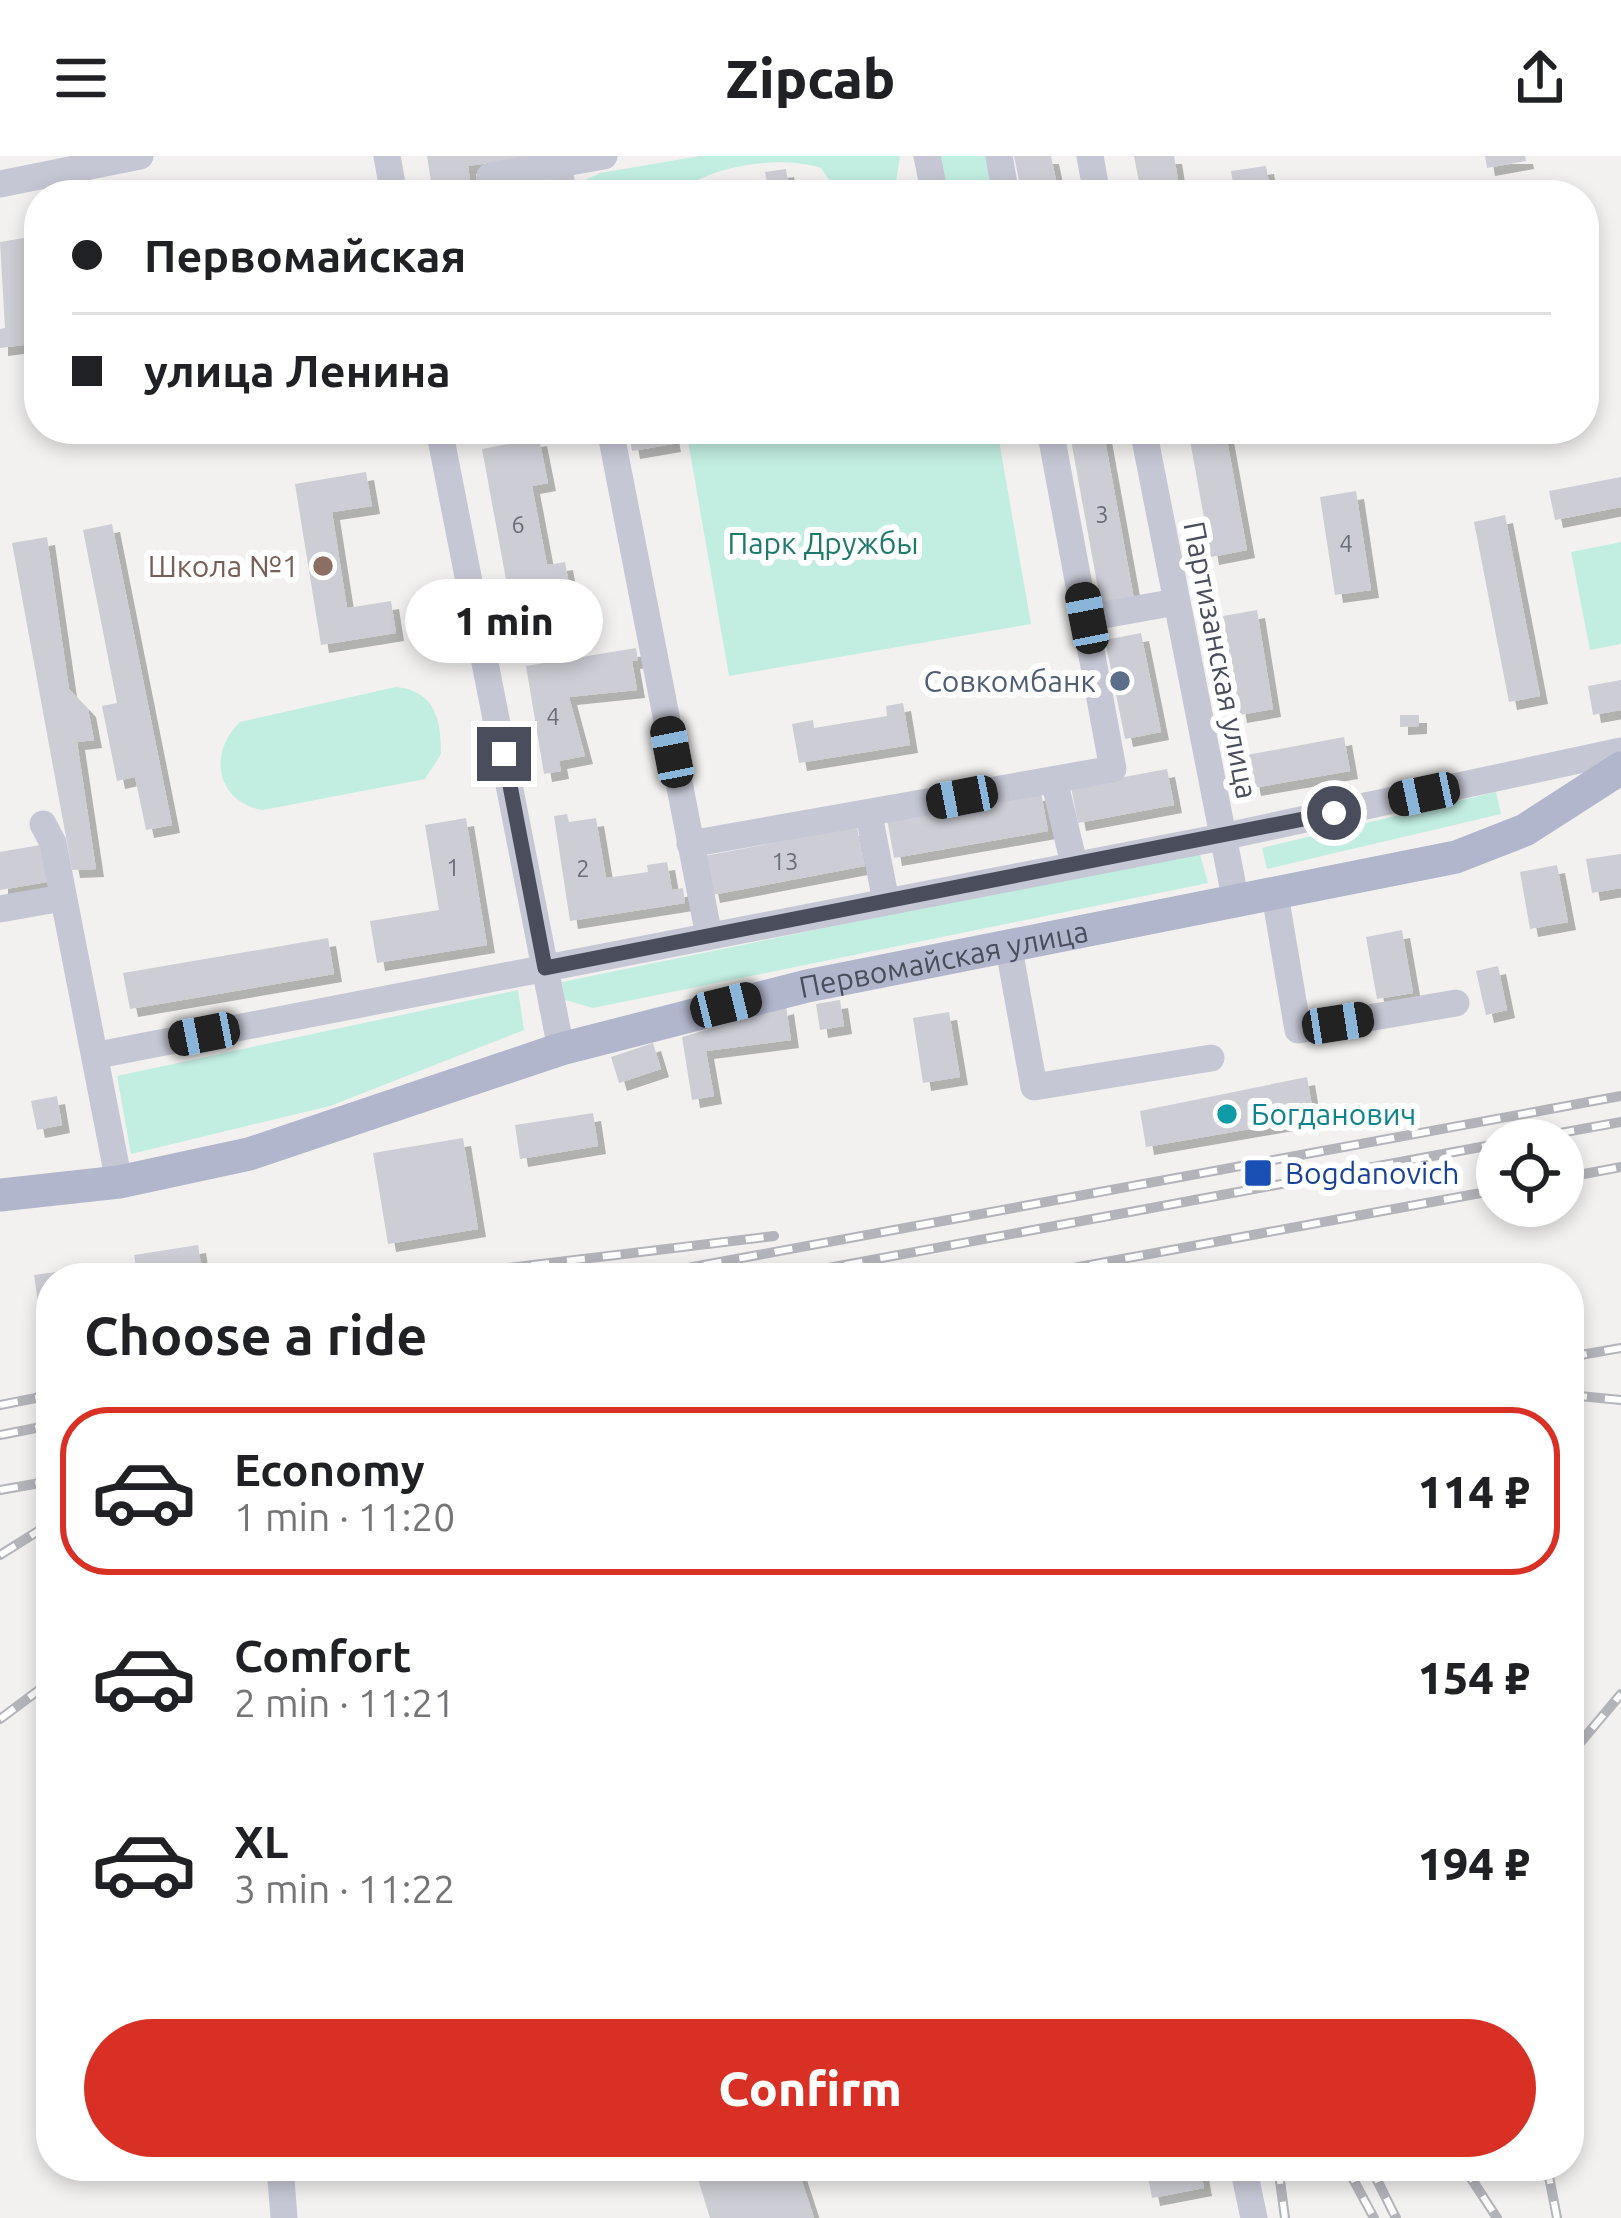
<!DOCTYPE html>
<html lang="en">
<head>
<meta charset="utf-8">
<style>
	body { margin:0; font-family:Ubuntu,sans-serif; background:#f6f6f6; color:#202124; height:100vh; display:flex; flex-direction:column; font-size:45px; white-space:nowrap }
	* { box-sizing:border-box; margin:0 }
	p { font-size:39px; color:#757577 }
	.icon { flex:none; width:66px; height:66px; fill:none; stroke:currentColor; stroke-width:2; stroke-linecap:round; stroke-linejoin:round }
	.map { position:relative; flex:1; overflow:hidden }
	.panel { position:absolute; left:36px; top:1107px; width:1548px; height:918px; display:flex; flex-direction:column; background:#fff; border-radius:48px; box-shadow:0 6px 18px #0003 }
	.panel>* { flex:none }
	.hud { position:absolute; left:24px; top:24px; width:1575px; height:264px; border-radius:48px; box-shadow:0 6px 18px #0003; display:grid; align-content:center; height:264px; padding:0 48px; background:#fff }
	.controls { position:absolute; left:1476px; top:963px; display:grid; gap:24px }
	.controls a { display:grid; place-items:center; width:108px; height:108px; border-radius:50%; background:#fff; box-shadow:0 6px 18px #0003; font-size:60px }
	.end { position:absolute; width:54px; height:54px; margin:-27px; border:15px solid #494d5c; background:#fff; box-shadow:0 0 0 6px #fff }
	.from { border-radius:50% }
	.bubble { position:absolute; height:84px; border-radius:42px; background:#fff; box-shadow:0 6px 18px #0003; font-size:39px; font-weight:800; line-height:84px; text-align:center }
	.car { position:absolute; width:36px; height:72px; margin:-36px -18px; border-radius:15px; box-shadow:0 0 9px 3px #0007; background:linear-gradient(#222 24%,#8ab4d8 0 40%,#222 0 76%,#8ab4d8 0 86%,#222 0) }
	.hud b { display:flex; align-items:center; gap:42px; height:114px; font-size:45px }
	.hud b+b { border-top:3px solid #e0e0e0 }
	.hud i { width:30px; height:30px; background:#202124 }
	ul { padding:0; list-style:none }
	li { display:flex; align-items:center; gap:36px; height:168px; margin:0 24px 18px; padding:0 24px; border:6px solid transparent; border-radius:48px }
	li div { flex:1 }
	li b { display:block; font-size:45px }
	li em { font-style:normal; font-weight:800 }
	li.on { border-color:#d93025 }
	li>.icon { width:108px; height:108px; stroke-width:1.5 }
	h2 { padding:0 48px; font-size:54px; line-height:144px }
	.action { display:flex; gap:24px; margin-top:auto; padding:24px 48px }
	.action a { flex:1; height:138px; border-radius:72px; background:#d93025; color:#fff; font-size:48px; font-weight:800; line-height:138px; text-align:center }
	header { display:flex; justify-content:space-between; align-items:center; height:156px; padding:0 48px; background:#fff; font-size:54px; font-weight:800 }
	.map>svg:first-child { display:block }
	.green { fill:#c2ede1 }
	.building { fill:#cdced5; filter:url(#shadow) }
	.lines { fill:none; stroke-linecap:round; stroke-linejoin:round }
	.minor { stroke:#c5c7d4; stroke-width:27 }
	.major { stroke:#b2b6cd; stroke-width:33 }
	.rail-casing { stroke:#b3b3ba; stroke-width:10 }
	.rail { stroke:#fff; stroke-width:6; stroke-dasharray:18; stroke-linecap:butt }
	.route { stroke:#494d5c; stroke-width:15 }
	.education-dot { fill:#8d6e63; stroke:#fff; stroke-width:4.5 }
	.service-dot { fill:#5c6f8a; stroke:#fff; stroke-width:4.5 }
	.culture-dot { fill:#0f9aa8; stroke:#fff; stroke-width:4.5 }
	.transit-dot { fill:#1a4fb4; stroke:#fff; stroke-width:4.5 }
	.labels { text-anchor:middle; dominant-baseline:central; stroke-width:12; stroke-linejoin:round; paint-order:stroke }
	.number-label { font-size:24px; fill:#6a6d7a }
	.park-label { font-size:30px; fill:#1d7a6c; stroke:#fff }
	.education-label { font-size:30px; fill:#785e54; stroke:#fff; text-anchor:end }
	.street-label { font-size:30px; fill:#494d5c; stroke:#fff }
	.service-label { font-size:30px; fill:#4e5e75; stroke:#fff; text-anchor:end }
	.culture-label { font-size:30px; fill:#0d838f; stroke:#fff; text-anchor:start }
	.transit-label { font-size:30px; fill:#164399; stroke:#fff; text-anchor:start }
</style>
</head>
<body>
<header><svg class="icon" aria-label="menu" viewBox="0 0 24 24"><path d="M4 6h16M4 12h16M4 18h16"/></svg>Zipcab<svg class="icon" aria-label="share" viewBox="0 0 24 24"><path d="M12 15V3M7 8l5-5 5 5M5 13v7h14v-7"/></svg></header>
<div class="map">
<svg width="1621" height="2062" viewBox="0 0 1621 2062">
	<defs>
		<filter id="shadow"><feDropShadow dx="8" dy="8" stdDeviation="0" flood-color="#0004"/></filter>
	</defs>
	<rect width="100%" height="100%" fill="#f2f1f0"/>
	<!-- green -->
	<g class="green">
		<path d="M700,0h200l-6,39h-55l-18,-27c-37,-12 -96,-4 -129,15v12h-110l-1,-13 19,-9z"/>
		<path d="M935,0h54l8,39h-54z"/>
		<path d="M759,273h238l34,195 -302,52 -41,-235z"/>
		<path d="M1621,386v102l-31,6 -19,-98z"/>
		<path d="M396,531c39,4 45,32 45,67l-16,25 -162,31c-46,-7 -56,-57 -23,-88z"/>
		<path d="M1496,636l5,22 -234,55 -5,-21z"/>
		<path d="M1199,695l9,32 -615,125 -28,-8 -3,-18z"/>
		<path d="M518,834l6,40 -194,76 -199,48 -14,-78z"/>
	</g>
	<!-- building -->
	<g class="building">
		<path d="M427,0h112l-71,10 4,29h-39z"/>
		<path d="M1014,0h37l8,39h-37z"/>
		<path d="M1134,0h40l4,24 -38,7z"/>
		<path d="M1485,0h40l1,5 -39,7z"/>
		<path d="M1266,10l5,29h-36l-4,-24z"/>
		<path d="M786,13l4,26h-55l33,-8 -3,-15z"/>
		<path d="M24,82l15,105 -39,5v-19l5,-1 -5,-86z"/>
		<path d="M628,273h42l3,15 -41,7z"/>
		<path d="M1069,273h34l31,170 -33,6z"/>
		<path d="M1188,273h37l22,121 -36,7z"/>
		<path d="M539,282l9,45 -16,3 15,79 18,-3 7,39 -60,11 -30,-163z"/>
		<path d="M366,316l6,34 -40,6 15,96 44,-7 5,32 -75,12 -26,-161z"/>
		<path d="M1621,321v30l-66,13 -6,-29z"/>
		<path d="M1356,335l15,99 -36,5 -15,-98z"/>
		<path d="M1505,359l35,181 -31,6 -35,-180z"/>
		<path d="M112,368l60,301 -26,5 -11,-53 -18,4 -15,-75 15,-3 -34,-173z"/>
		<path d="M47,381l22,152 19,20 6,31 -17,2 19,127 -24,1 -60,-327z"/>
		<path d="M1257,454l16,99 -34,6 -16,-99z"/>
		<path d="M1141,477l20,99 -36,7 -20,-99z"/>
		<path d="M636,492l2,12 -6,1 5,29 -68,7 16,59 -26,5 2,10 -17,3 -18,-108z"/>
		<path d="M1621,524v30l-28,5 -5,-29z"/>
		<path d="M903,547l7,42 -111,18 -7,-39 21,-4 1,8 73,-12 -1,-10z"/>
		<path d="M1400,559h19v11l-19,1z"/>
		<path d="M1344,581l6,34 -97,17 -6,-33z"/>
		<path d="M1167,613l7,36 -96,18 -7,-36z"/>
		<path d="M1041,636l7,39 -154,27 -7,-39z"/>
		<path d="M567,658l2,8 27,-4 10,60 42,-6 -1,-7 20,-3 5,28 11,-2 2,15 -115,18 -16,-105z"/>
		<path d="M466,662l21,127 -110,18 -7,-42 69,-11 -14,-85z"/>
		<path d="M857,671l8,39 -153,29 -8,-39z"/>
		<path d="M40,689l7,37 -47,8v-38z"/>
		<path d="M1621,698v34l-29,5 -6,-34z"/>
		<path d="M1557,709l11,57 -38,7 -10,-57z"/>
		<path d="M1402,774l11,63 -36,6 -11,-62z"/>
		<path d="M328,782l6,36 -204,35 -7,-36z"/>
		<path d="M1498,810l9,44 -21,5 -10,-44z"/>
		<path d="M840,844l4,26 -24,4 -4,-26z"/>
		<path d="M786,850l5,34 -85,11 8,45 -22,4 -10,-63z"/>
		<path d="M949,856l11,65 -37,6 -10,-65z"/>
		<path d="M653,887l8,26 -42,14 -8,-26z"/>
		<path d="M1307,921l7,41 -168,29 -6,-36z"/>
		<path d="M57,940l5,29 -25,5 -6,-29z"/>
		<path d="M593,957l5,33 -78,13 -5,-34z"/>
		<path d="M463,982l15,91 -90,15 -15,-91z"/>
		<path d="M198,1089l4,26 -64,7 -4,-23z"/>
		<path d="M92,1111l2,11h-43v22l-13,2 -4,-27z"/>
		<path d="M51,1577v58l-5,1 -6,-58z"/>
		<path d="M694,2010h103l17,52h-104z"/>
		<path d="M1146,2010h54l4,22 -52,10z"/>
	</g>
	<g class="lines">
		<!-- minor -->
		<g class="minor">
			<path d="M387,0l7,39"/>
			<path d="M556,0l8,39"/>
			<path d="M927,0l8,39"/>
			<path d="M999,0l7,39"/>
			<path d="M1090,0l7,39"/>
			<path d="M490,20l114,-20"/>
			<path d="M0,28l140,-28"/>
			<path d="M439,273l122,620"/>
			<path d="M610,273l99,507"/>
			<path d="M1143,273l93,473"/>
			<path d="M1087,462l89,-16"/>
			<path d="M1054,624l20,84"/>
			<path d="M869,659l17,86"/>
			<path d="M43,668l10,19 66,339"/>
			<path d="M690,688l423,-75 -63,-340"/>
			<path d="M1275,739l23,135 158,-27"/>
			<path d="M0,753l62,-11"/>
			<path d="M1009,793l25,138 177,-29"/>
			<path d="M98,899l1124,-218 399,-86"/>
			<path d="M280,2010l4,52"/>
			<path d="M1243,2010l11,52"/>
		</g>
		<!-- major -->
		<path class="major" id="s1" d="M0,1039l119,-13 130,-28 312,-105 246,-63 649,-129 69,-27 96,-62"/>
		<defs>
			<g id="rail">
				<path d="M1521,984l100,-18"/>
				<path d="M1563,1022l58,-11"/>
				<path d="M424,1122l350,-42"/>
				<path d="M633,1122l988,-182"/>
				<path d="M774,1122l723,-134"/>
				<path d="M1019,1122l478,-88"/>
				<path d="M1569,1201l52,-9"/>
				<path d="M1569,1239l52,5"/>
				<path d="M0,1249l51,-10"/>
				<path d="M0,1279l51,-10"/>
				<path d="M0,1334l51,-9"/>
				<path d="M0,1399l51,-32"/>
				<path d="M0,1563l51,-38"/>
				<path d="M1569,1600l52,-62"/>
				<path d="M1278,2010l7,52"/>
				<path d="M1346,2010l28,52"/>
				<path d="M1370,2010l26,52"/>
				<path d="M1463,2010l34,52"/>
				<path d="M1547,2010l10,52"/>
			</g>
		</defs>
		<!-- rail casing -->
		<use href="#rail" class="rail-casing"/>
		<!-- rail -->
		<use href="#rail" class="rail"/>
	</g>
	<g class="lines">
		<!-- route -->
		<path class="route" d="M504,598l41,214 789,-155"/>
	</g>
	<!-- markers -->
	<circle class="education-dot" cx="323" cy="410" r="12"/>
	<circle class="service-dot" cx="1120" cy="525" r="12"/>
	<circle class="culture-dot" cx="1227" cy="958" r="12"/>
	<rect class="transit-dot" x="1243" y="1002" width="30" height="30" rx="6"/>
	<g class="labels">
		<!-- number labels -->
		<g class="number-label">
			<text x="1102" y="358">3</text>
			<text x="518" y="368">6</text>
			<text x="1346" y="387">4</text>
			<text x="553" y="560">4</text>
			<text x="785" y="705">13</text>
			<text x="453" y="711">1</text>
			<text x="583" y="712">2</text>
		</g>
		<!-- park labels -->
		<g class="park-label">
			<text x="823" y="387">Парк Дружбы</text>
		</g>
		<!-- education labels -->
		<g class="education-label">
			<text x="299" y="410">Школа №1</text>
		</g>
		<!-- street labels -->
		<g class="street-label">
			<text transform="translate(1221 504) rotate(79)">Партизанская улица</text>
			<text stroke="none"><textPath href="#s1" startOffset="975">Первомайская улица</textPath></text>
		</g>
		<!-- service labels -->
		<g class="service-label">
			<text x="1096" y="525">Совкомбанк</text>
		</g>
		<!-- culture labels -->
		<g class="culture-label">
			<text x="1251" y="958">Богданович</text>
		</g>
		<!-- transit labels -->
		<g class="transit-label">
			<text x="1285" y="1017">Bogdanovich</text>
		</g>
	</g>
</svg>
<div class="controls">
<a><svg class="icon" aria-label="locate" viewBox="0 0 24 24"><circle cx="12" cy="12" r="6"/><path d="M12 2v4M12 18v4M2 12h4M18 12h4"/></svg></a>
</div>
<i class="end from" style="left:1334px;top:657px"></i>
<i class="end" style="left:504px;top:598px"></i>
<div class="bubble" style="left:405px;top:423px;width:198px">1 min</div>
<i class="car" style="left:1087px;top:462px;rotate:349deg"></i>
<i class="car" style="left:672px;top:596px;rotate:349deg"></i>
<i class="car" style="left:1424px;top:638px;rotate:258deg"></i>
<i class="car" style="left:962px;top:641px;rotate:259deg"></i>
<i class="car" style="left:726px;top:849px;rotate:76deg"></i>
<i class="car" style="left:1338px;top:867px;rotate:81deg"></i>
<i class="car" style="left:204px;top:878px;rotate:259deg"></i>
<div class="hud">
<b><i class="from"></i>Первомайская</b>
<b><i></i>улица Ленина</b>
</div>
<section class="panel">
<h2>Choose a ride</h2>
<ul>
<li class="on"><svg class="icon" aria-label="car" viewBox="0 0 24 24"><path d="M5 17H2v-5l4-1 3-4h7l3 4 3 1v5h-3M9 17h6M6 11h13"/><circle cx="7" cy="17" r="2"/><circle cx="17" cy="17" r="2"/></svg><div><b>Economy</b><p>1 min · 11:20</p></div><em>114 ₽</em></li>
<li><svg class="icon" aria-label="car" viewBox="0 0 24 24"><path d="M5 17H2v-5l4-1 3-4h7l3 4 3 1v5h-3M9 17h6M6 11h13"/><circle cx="7" cy="17" r="2"/><circle cx="17" cy="17" r="2"/></svg><div><b>Comfort</b><p>2 min · 11:21</p></div><em>154 ₽</em></li>
<li><svg class="icon" aria-label="car" viewBox="0 0 24 24"><path d="M5 17H2v-5l4-1 3-4h7l3 4 3 1v5h-3M9 17h6M6 11h13"/><circle cx="7" cy="17" r="2"/><circle cx="17" cy="17" r="2"/></svg><div><b>XL</b><p>3 min · 11:22</p></div><em>194 ₽</em></li>
</ul>
<div class="action"><a>Confirm</a></div>
</section>
</div>
</body>
</html>
